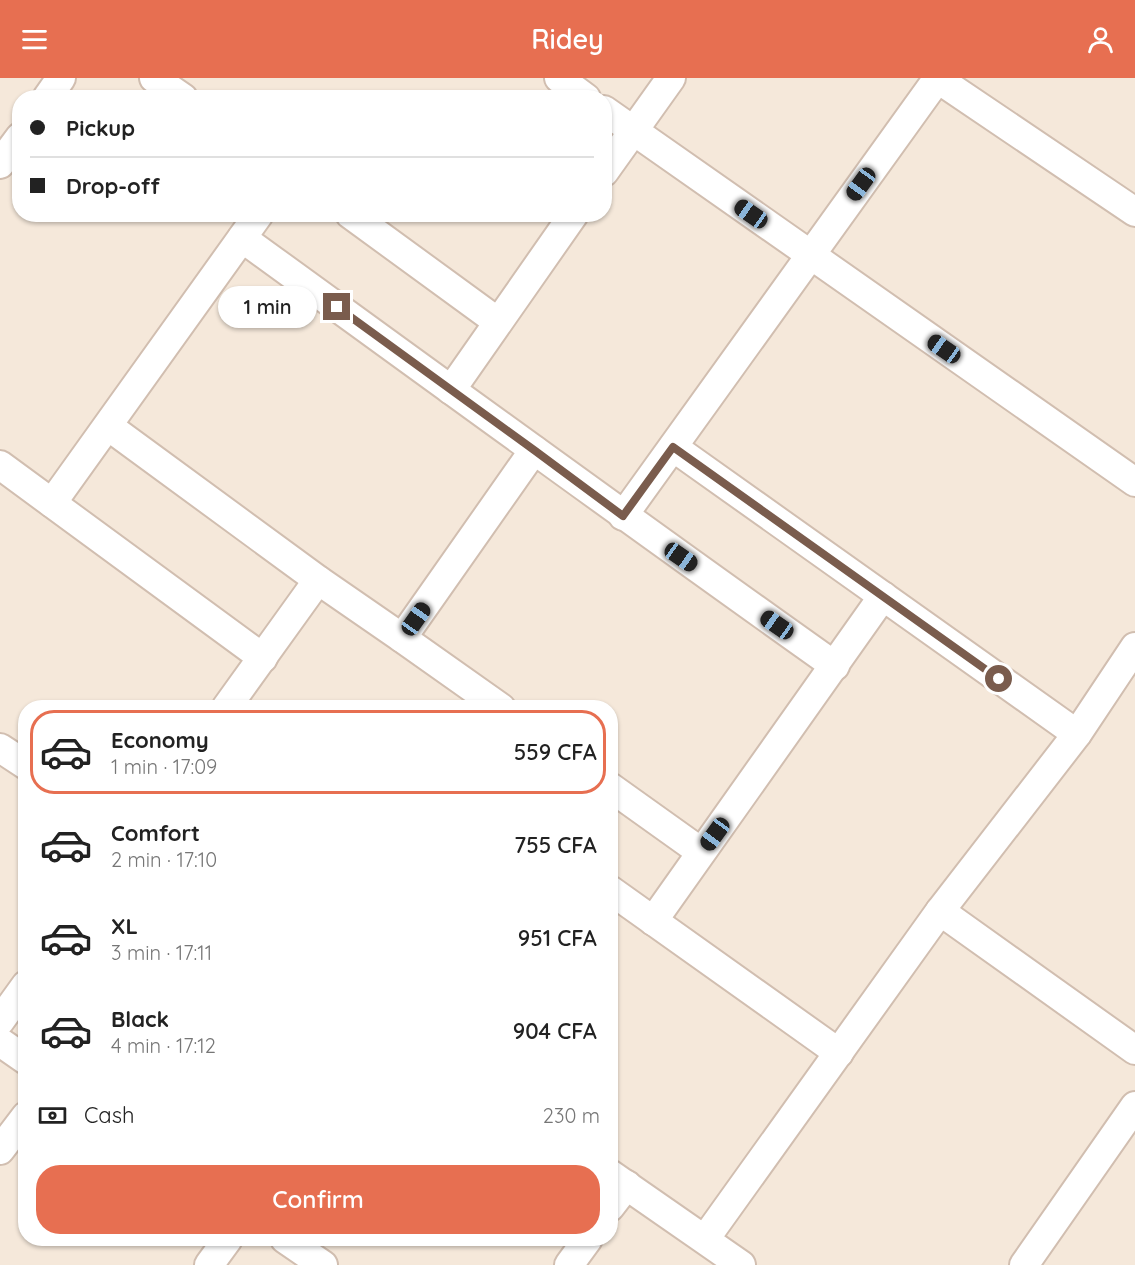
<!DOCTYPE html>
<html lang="en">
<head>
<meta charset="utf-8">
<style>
	body { margin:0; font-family:Quicksand,sans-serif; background:#f2f2f2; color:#222; height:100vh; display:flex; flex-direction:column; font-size:22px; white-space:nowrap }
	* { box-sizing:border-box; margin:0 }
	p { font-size:20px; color:#767676 }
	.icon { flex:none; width:33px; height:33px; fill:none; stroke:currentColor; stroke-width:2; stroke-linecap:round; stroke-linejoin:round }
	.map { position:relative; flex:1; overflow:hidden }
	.sheet { position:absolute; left:18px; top:622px; width:600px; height:546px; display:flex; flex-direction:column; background:#fff; border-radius:24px; box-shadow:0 2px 4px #0004 }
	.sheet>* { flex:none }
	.banner { position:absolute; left:12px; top:12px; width:600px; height:132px; border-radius:24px; box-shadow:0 2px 4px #0004; display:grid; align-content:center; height:132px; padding:0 18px; background:#fff }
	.end { position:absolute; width:27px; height:27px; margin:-14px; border:8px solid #7a5c4d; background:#fff; box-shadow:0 0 0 3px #fff }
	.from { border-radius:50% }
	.bubble { position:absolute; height:42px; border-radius:21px; background:#fff; box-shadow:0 2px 4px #0004; font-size:20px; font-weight:600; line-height:42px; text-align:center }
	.car { position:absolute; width:18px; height:36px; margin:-18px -9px; border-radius:8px; box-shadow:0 0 4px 2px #0007; background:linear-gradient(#222 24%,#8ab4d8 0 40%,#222 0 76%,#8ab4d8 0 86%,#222 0) }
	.banner b { display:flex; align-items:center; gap:21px; height:57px; font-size:22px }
	.banner b+b { border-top:2px solid #e0e0e0 }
	.banner i { width:15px; height:15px; background:#222 }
	ul { padding:10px 0 0; list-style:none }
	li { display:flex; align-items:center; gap:18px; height:84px; margin:0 12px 9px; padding:0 6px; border:3px solid transparent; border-radius:24px }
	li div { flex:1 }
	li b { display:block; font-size:22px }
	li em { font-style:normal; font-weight:600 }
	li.active { border-color:#e76f51 }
	li>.icon { width:54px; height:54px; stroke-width:1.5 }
	.pay { display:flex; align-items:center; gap:15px; height:66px; padding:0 18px; font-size:22px }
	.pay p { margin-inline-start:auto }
	.primary-button { display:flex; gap:12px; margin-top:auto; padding:12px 18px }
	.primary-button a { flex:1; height:69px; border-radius:24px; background:#e76f51; color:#fff; font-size:24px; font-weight:600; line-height:69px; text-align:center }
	header { display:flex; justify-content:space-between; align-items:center; height:78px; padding:0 18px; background:#e76f51; color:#fff; font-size:27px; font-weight:600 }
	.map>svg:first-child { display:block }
	.residential { fill:#f5e8da; fill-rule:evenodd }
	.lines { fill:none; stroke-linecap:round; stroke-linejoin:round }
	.minor-casing { stroke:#d1beb0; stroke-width:32 }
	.minor { stroke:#fff; stroke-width:28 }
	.route { stroke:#7a5c4d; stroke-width:8 }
</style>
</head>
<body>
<header><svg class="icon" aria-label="menu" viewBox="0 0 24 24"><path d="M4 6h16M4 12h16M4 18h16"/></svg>Ridey<svg class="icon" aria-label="person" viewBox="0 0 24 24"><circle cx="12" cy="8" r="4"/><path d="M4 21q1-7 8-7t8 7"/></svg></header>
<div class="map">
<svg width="1135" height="1187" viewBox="0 0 1135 1187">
	<rect width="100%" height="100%" fill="#fdf6ec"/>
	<!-- residential -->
	<path class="residential" d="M0,0h1135v1187h-1135zM20,20h584v116h-584zM26,630h584v531h-584z"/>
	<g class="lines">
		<defs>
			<g id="minor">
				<path d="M154,0l29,20"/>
				<path d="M559,0l27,20"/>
				<path d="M938,1l197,133"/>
				<path d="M47,20l14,-20"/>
				<path d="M604,32l531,372"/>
				<path d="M0,86l20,-27"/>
				<path d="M604,94l67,-94"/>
				<path d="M350,136l148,108"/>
				<path d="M242,160c197,143 394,287 593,428"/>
				<path d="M451,312l123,-176"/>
				<path d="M108,348l210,154 84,58 99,70"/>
				<path d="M673,369l404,287"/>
				<path d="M0,387l263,193"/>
				<path d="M52,425l207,-289"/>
				<path d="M623,438l315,-438"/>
				<path d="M402,560l132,-188"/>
				<path d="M226,630l92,-128"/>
				<path d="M0,670l26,17"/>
				<path d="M610,709l91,65"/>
				<path d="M610,812l229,163"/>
				<path d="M940,833l195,139"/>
				<path d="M653,843l230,-325"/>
				<path d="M0,943l26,-36"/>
				<path d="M0,964l26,18"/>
				<path d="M0,1072l26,-34"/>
				<path d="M610,1096l131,91"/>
				<path d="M610,1129l17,-22"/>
				<path d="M285,1161l38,26"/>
				<path d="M705,1161l235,-328 137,-177 58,-87"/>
				<path d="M209,1187l19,-26"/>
				<path d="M569,1187l19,-26"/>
				<path d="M1024,1187l111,-159"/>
			</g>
		</defs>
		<!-- minor casing -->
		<use href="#minor" class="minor-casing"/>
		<!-- minor -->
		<use href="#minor" class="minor"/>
	</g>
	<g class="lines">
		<!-- route -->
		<path class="route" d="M337,229l197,143 89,66 50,-69 326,232"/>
	</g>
</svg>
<i class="end from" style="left:999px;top:601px"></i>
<i class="end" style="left:337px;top:229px"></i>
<div class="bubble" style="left:218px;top:208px;width:99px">1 min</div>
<i class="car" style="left:861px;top:106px;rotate:216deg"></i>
<i class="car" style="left:751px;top:136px;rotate:305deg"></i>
<i class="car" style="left:944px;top:271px;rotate:305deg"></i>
<i class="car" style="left:681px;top:479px;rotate:125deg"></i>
<i class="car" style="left:416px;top:541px;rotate:35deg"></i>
<i class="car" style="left:777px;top:547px;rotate:305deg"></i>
<i class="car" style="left:715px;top:756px;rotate:216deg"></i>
<div class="banner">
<b><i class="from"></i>Pickup</b>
<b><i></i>Drop-off</b>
</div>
<section class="sheet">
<ul>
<li class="active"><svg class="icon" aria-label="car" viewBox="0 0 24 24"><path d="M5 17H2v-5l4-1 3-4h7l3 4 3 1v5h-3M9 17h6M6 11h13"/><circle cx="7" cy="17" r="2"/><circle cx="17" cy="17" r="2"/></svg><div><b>Economy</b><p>1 min · 17:09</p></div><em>559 CFA</em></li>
<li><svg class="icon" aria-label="car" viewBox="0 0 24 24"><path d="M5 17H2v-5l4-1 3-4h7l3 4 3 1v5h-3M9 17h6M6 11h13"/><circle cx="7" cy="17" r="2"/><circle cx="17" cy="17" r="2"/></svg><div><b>Comfort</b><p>2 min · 17:10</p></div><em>755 CFA</em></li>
<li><svg class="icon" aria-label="car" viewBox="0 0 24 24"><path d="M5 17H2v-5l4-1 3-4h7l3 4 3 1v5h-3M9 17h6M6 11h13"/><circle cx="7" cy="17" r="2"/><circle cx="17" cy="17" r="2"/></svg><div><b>XL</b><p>3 min · 17:11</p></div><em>951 CFA</em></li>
<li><svg class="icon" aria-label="car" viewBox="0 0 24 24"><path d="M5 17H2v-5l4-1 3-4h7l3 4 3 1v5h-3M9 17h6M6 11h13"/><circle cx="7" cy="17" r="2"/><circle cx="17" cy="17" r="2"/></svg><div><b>Black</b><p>4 min · 17:12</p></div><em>904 CFA</em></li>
</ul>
<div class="pay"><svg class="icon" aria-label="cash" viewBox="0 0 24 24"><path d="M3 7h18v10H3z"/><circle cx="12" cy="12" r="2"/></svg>Cash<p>230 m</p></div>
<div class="primary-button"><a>Confirm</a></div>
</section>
</div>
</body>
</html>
